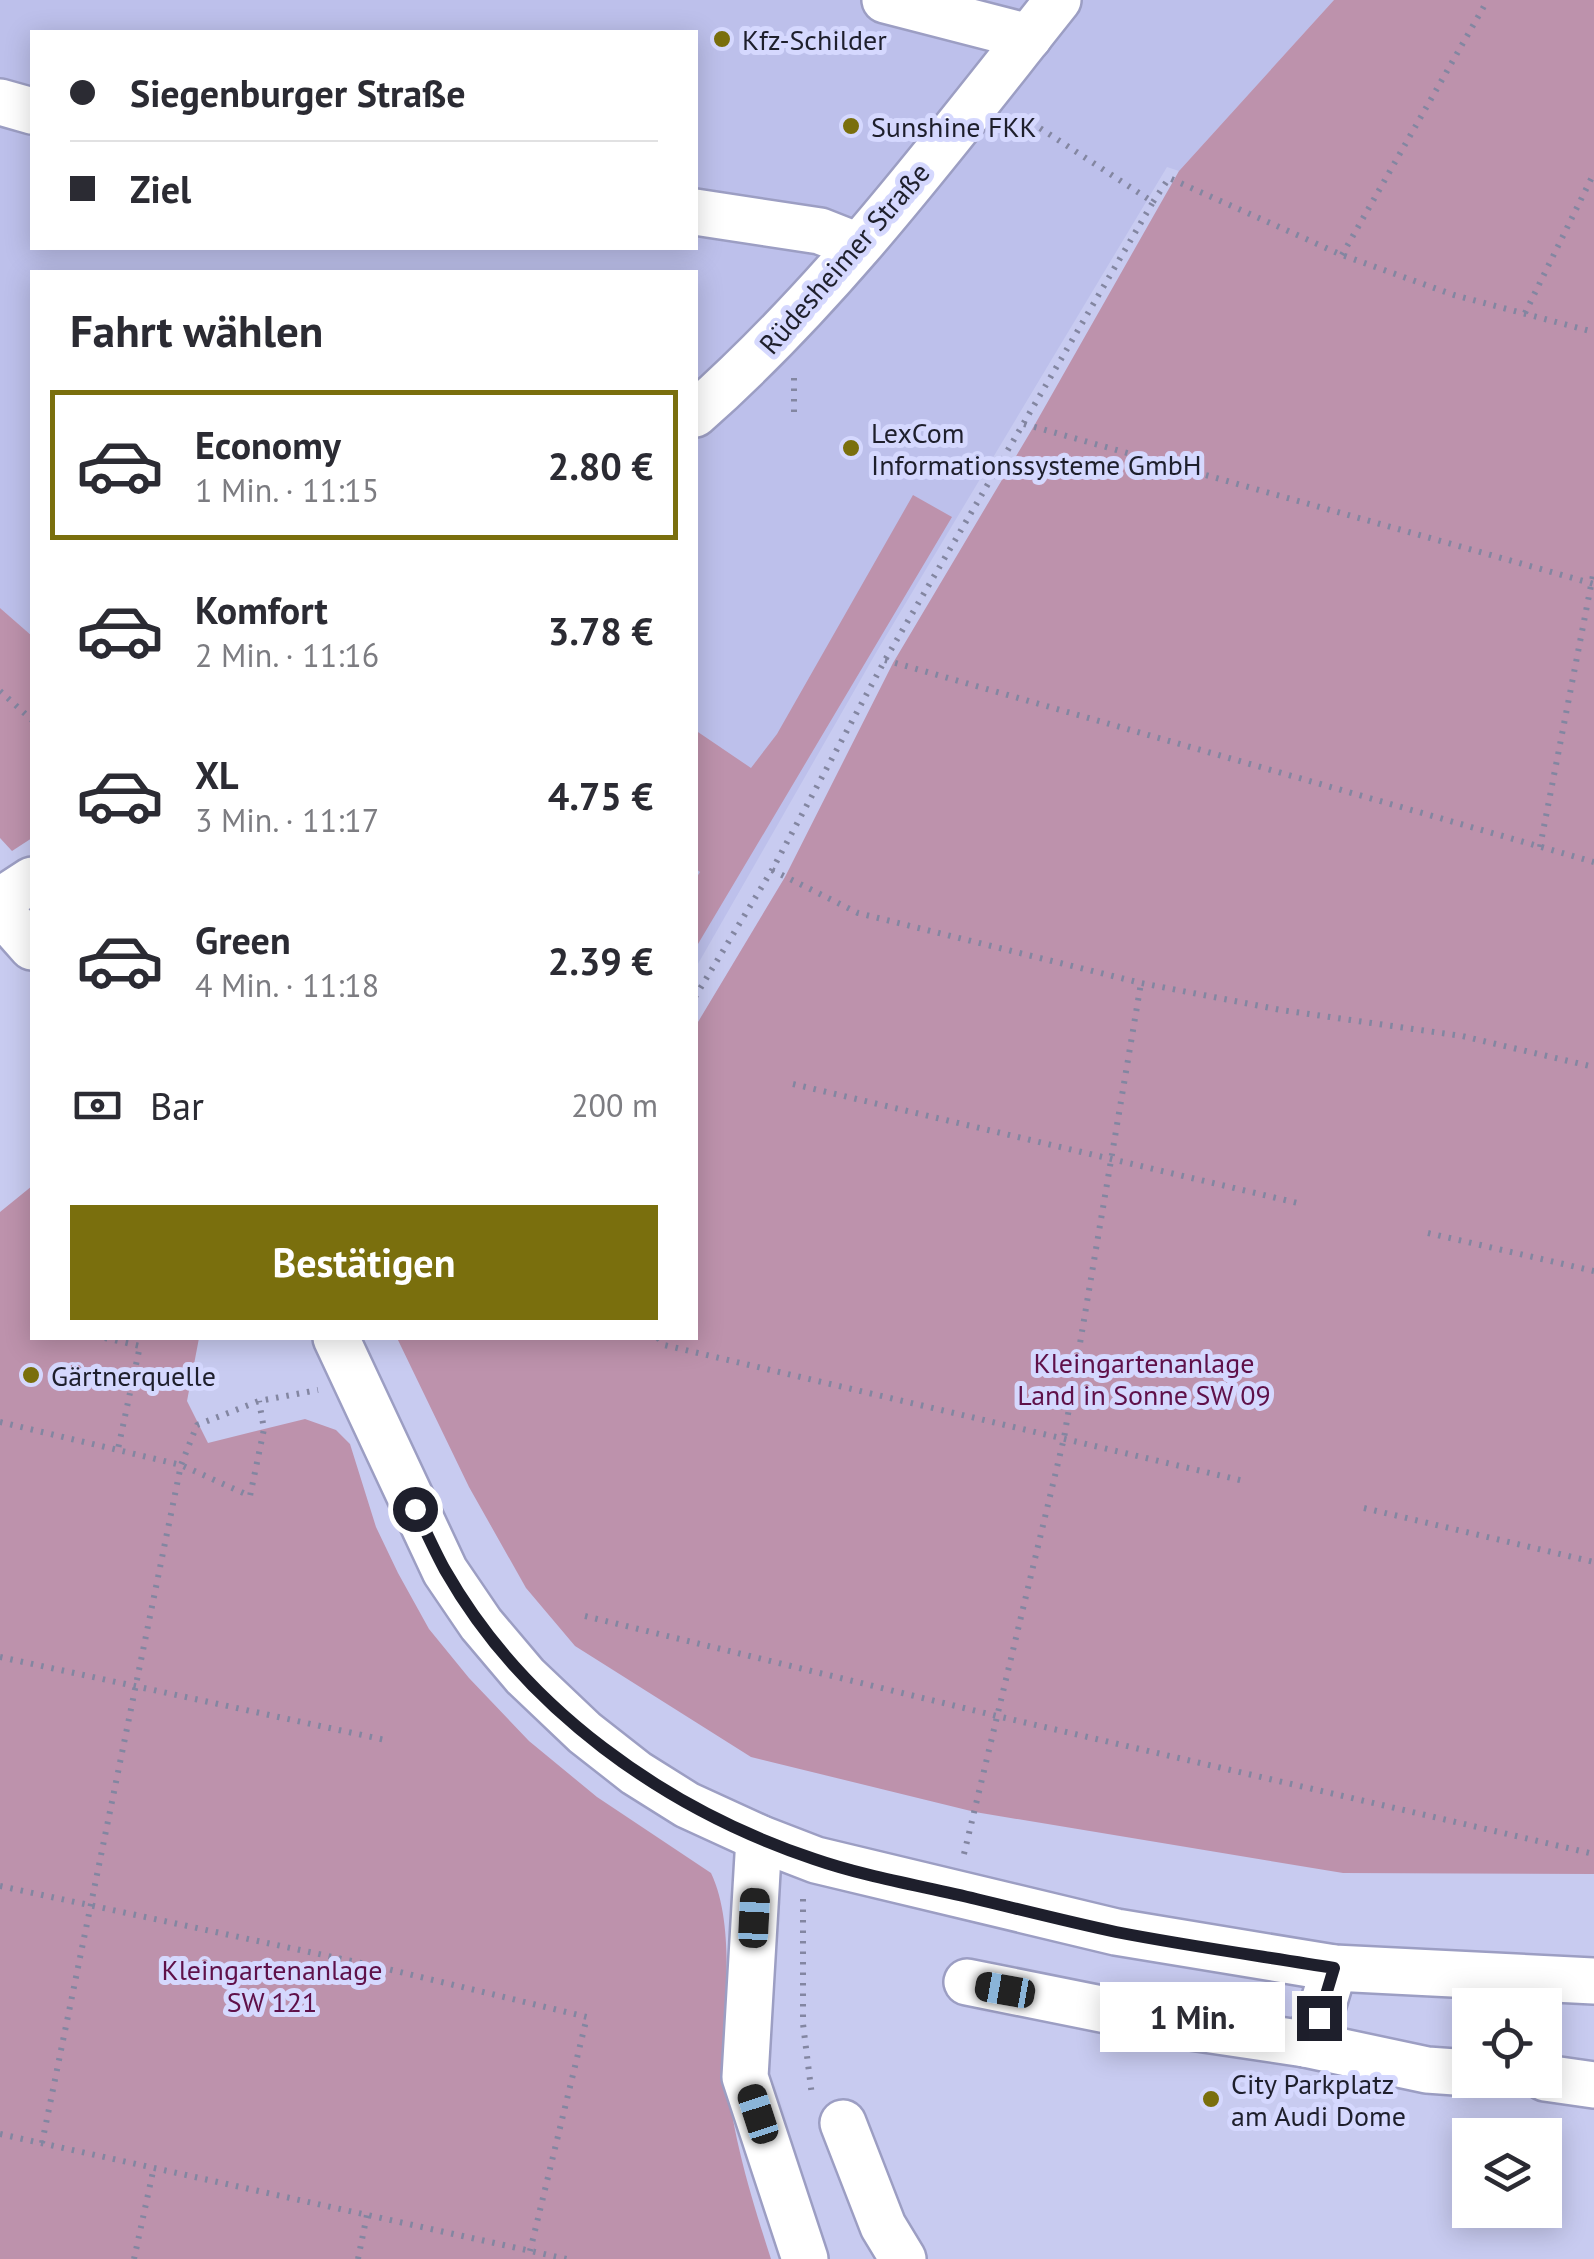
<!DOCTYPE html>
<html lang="de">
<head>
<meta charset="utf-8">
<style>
	body { margin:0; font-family:"PT Sans",sans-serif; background:#f7f7f7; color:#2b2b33; height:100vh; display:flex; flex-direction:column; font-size:38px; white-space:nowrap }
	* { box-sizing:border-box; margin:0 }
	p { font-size:32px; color:#7c7c81 }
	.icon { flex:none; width:55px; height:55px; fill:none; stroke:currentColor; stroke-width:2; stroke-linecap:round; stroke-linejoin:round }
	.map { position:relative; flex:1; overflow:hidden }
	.details { position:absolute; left:30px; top:270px; width:668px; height:1070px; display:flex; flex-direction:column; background:#fff; border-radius:0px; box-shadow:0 5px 25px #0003 }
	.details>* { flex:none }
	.guide { position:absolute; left:30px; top:30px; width:668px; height:220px; border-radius:0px; box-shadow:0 5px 25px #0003; display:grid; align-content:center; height:220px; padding:0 40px; background:#fff }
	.fabs { position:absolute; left:1452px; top:1988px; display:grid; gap:20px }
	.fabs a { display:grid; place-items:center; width:110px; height:110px; border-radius:0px; background:#fff; box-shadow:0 5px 25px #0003; font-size:50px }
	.end { position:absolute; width:45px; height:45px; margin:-22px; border:12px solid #1e1f2c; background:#fff; box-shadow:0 0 0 5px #fff }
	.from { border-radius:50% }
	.bubble { position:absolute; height:70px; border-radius:0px; background:#fff; box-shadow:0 5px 25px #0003; font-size:32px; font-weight:700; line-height:70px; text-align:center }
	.car { position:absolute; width:30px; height:60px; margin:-30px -15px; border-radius:12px; box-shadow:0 0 8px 2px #0007; background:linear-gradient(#222 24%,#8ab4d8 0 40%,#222 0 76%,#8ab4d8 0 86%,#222 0) }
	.guide b { display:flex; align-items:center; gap:35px; height:95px; font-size:38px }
	.guide b+b { border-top:2px solid #e1e1e2 }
	.guide i { width:25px; height:25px; background:#2b2b33 }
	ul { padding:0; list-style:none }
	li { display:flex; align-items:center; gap:30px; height:150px; margin:0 20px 15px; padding:0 20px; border:5px solid transparent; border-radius:0px }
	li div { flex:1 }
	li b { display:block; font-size:38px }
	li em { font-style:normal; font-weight:700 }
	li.active { border-color:#7a6f0d }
	li>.icon { width:90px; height:90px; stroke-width:1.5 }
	h2 { padding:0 40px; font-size:45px; line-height:120px }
	.pay { display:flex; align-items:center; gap:25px; height:110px; padding:0 40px; font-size:38px }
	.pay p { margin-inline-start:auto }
	.cta { display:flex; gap:20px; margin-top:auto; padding:20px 40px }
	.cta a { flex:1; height:115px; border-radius:0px; background:#7a6f0d; color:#fff; font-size:40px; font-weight:700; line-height:115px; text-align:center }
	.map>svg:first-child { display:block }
	.built { fill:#bdc0eb; fill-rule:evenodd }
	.green { fill:#bd92ac }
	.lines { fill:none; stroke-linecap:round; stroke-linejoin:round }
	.minor-casing { stroke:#9c9ec3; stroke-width:50 }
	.path { stroke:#8386a1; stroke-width:6; stroke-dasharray:2.5 8; stroke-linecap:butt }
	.minor { stroke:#fff; stroke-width:45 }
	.route { stroke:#1e1f2c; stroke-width:12 }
	.poi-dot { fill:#7a6f0d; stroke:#d5d8fe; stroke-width:4 }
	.labels { text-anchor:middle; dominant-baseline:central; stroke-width:10; stroke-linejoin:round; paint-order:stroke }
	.poi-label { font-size:28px; fill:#1e1f2c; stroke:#d5d8fe; text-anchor:start }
	.street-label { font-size:28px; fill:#1e1f2c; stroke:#d5d8fe }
	.park-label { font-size:28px; fill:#5f1049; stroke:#d5d8fe }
</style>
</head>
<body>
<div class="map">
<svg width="1594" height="2259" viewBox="0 0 1594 2259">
	<rect width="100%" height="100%" fill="#c8cbf0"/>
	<!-- built -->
	<path class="built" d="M0,0h1334l-155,171 -12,-4 -290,484 -182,318v-697h-663v364l-32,-28zM32,32h663v216h-663z"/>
	<!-- green -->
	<g class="green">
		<path d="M1334,0h260v1874l-251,-1 -368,-61 -224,-55 -176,-111 -49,-58 -57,-101 -72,-149h298v-311l90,-150 108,-214 141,-237 145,-255z"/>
		<path d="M913,495l39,22 -257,432v-69l5,-8 -5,-4v-138l56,38 26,-34z"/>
		<path d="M0,608l32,28v202l-20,13 -12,-13z"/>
		<path d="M32,1186v152h167l-12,63 21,42 97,-24 31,11 14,14 26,83 22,46 31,56 40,49 60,63 68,56 114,76c25,53 12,132 15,191 4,65 25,133 45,195h-771v-1047z"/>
	</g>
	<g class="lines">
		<defs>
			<g id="minor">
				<path d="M885,0l144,37"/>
				<path d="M0,102l32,9"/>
				<path d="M695,212l125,19 38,15"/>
				<path d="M695,414c138,-122 249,-271 363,-414"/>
				<path d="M0,901l32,-21"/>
				<path d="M0,911l32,36"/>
				<path d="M336,1338l109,233 36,53 44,52 60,57 51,40 51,32 72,33 57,22 300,72 218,36 260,13"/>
				<path d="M759,1838l-14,239 60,182"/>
				<path d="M967,1982l224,45 114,17 122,26 43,3"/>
				<path d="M1305,2044l14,-26 15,-50"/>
				<path d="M1545,2078l49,7"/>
				<path d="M843,2123l40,103 20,33"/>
			</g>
		</defs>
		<!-- minor casing -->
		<use href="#minor" class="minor-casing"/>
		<!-- path -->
		<g class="path">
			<path d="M1153,202l16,-24 173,77 112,40 140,37"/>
			<path d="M1342,255l145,-254"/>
			<path d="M1525,313l69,-140"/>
			<path d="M794,412v-37"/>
			<path d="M1024,424l570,160"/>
			<path d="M885,660l709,202"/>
			<path d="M0,691l32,29"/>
			<path d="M1540,847l54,-277"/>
			<path d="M772,870l86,43 283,70 140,27 181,26 132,31"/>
			<path d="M695,997l77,-127 113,-210 268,-458 -133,-87"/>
			<path d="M793,1084l509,120"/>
			<path d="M1428,1233l166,38"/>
			<path d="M105,1338l35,8 -22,103"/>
			<path d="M658,1338l6,7 580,136"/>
			<path d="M0,1422l181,43 69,31 14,-67 -5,-28"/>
			<path d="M1364,1508l230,54"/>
			<path d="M585,1616l412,100 597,138"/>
			<path d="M0,1657l390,84"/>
			<path d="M964,1854l100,-416 77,-455"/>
			<path d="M0,1886l375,80 212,51 -57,234"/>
			<path d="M803,1899v125l9,72"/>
			<path d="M0,2134l567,125"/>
			<path d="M42,2143l139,-678 16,-40 62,-24 59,-11"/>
			<path d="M134,2259l20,-92"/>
			<path d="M358,2259l9,-44"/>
		</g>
		<!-- minor -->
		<use href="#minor" class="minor"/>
	</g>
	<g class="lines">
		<!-- route -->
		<path class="route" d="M415,1509c10,20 19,41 30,61 79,139 220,239 369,289 52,18 108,27 162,40 46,11 93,23 140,33 72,14 145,24 218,36l-15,50"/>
	</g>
	<!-- markers -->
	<g class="poi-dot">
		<circle cx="722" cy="39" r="10"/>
		<circle cx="851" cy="126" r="10"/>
		<circle cx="851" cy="448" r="10"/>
		<circle cx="31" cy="1375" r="10"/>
		<circle cx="1211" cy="2099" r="10"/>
	</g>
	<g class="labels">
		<!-- poi labels -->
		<g class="poi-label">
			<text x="742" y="39">Kfz-Schilder</text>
			<text x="871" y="126">Sunshine FKK</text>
			<text x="871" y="432">LexCom<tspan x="871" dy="32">Informationssysteme GmbH</tspan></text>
			<text x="51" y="1375">Gärtnerquelle</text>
			<text x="1231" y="2083">City Parkplatz<tspan x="1231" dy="32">am Audi Dome</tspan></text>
		</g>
		<!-- street labels -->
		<g class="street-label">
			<text transform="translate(844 258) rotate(-49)">Rüdesheimer Straße</text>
		</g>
		<!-- park labels -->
		<g class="park-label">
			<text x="1144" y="1362">Kleingartenanlage<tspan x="1144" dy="32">Land in Sonne SW 09</tspan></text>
			<text x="272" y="1969">Kleingartenanlage<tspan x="272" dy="32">SW 121</tspan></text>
		</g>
	</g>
</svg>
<div class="fabs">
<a><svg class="icon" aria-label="locate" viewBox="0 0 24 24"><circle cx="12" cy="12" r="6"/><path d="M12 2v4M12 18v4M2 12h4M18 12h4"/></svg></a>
<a><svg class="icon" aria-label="layers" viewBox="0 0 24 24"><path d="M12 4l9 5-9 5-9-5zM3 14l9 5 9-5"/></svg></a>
</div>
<i class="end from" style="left:415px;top:1509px"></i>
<i class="end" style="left:1319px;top:2018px"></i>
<div class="bubble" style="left:1100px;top:1982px;width:185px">1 Min.</div>
<i class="car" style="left:754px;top:1918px;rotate:3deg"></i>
<i class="car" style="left:1005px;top:1990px;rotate:280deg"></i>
<i class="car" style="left:758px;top:2114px;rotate:342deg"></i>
<div class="guide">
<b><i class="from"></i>Siegenburger Straße</b>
<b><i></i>Ziel</b>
</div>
<section class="details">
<h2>Fahrt wählen</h2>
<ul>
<li class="active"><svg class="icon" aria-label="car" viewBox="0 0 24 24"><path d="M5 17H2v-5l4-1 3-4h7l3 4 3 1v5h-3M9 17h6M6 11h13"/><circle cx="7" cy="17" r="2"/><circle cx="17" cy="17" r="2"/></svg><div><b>Economy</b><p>1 Min. · 11:15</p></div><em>2.80 €</em></li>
<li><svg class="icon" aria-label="car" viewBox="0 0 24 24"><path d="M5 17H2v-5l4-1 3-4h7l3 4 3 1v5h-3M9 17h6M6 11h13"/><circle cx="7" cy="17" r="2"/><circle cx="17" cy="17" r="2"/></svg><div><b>Komfort</b><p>2 Min. · 11:16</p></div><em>3.78 €</em></li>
<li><svg class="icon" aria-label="car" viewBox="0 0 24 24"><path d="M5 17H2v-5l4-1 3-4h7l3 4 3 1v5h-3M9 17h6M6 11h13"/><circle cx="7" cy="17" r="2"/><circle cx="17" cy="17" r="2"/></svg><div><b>XL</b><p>3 Min. · 11:17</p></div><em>4.75 €</em></li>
<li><svg class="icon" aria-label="car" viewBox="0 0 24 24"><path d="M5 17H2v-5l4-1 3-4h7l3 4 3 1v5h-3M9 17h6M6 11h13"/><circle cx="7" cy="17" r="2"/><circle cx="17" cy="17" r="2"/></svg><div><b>Green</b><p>4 Min. · 11:18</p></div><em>2.39 €</em></li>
</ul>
<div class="pay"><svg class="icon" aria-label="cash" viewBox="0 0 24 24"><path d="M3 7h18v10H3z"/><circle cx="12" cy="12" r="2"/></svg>Bar<p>200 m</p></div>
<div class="cta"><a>Bestätigen</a></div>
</section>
</div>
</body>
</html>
